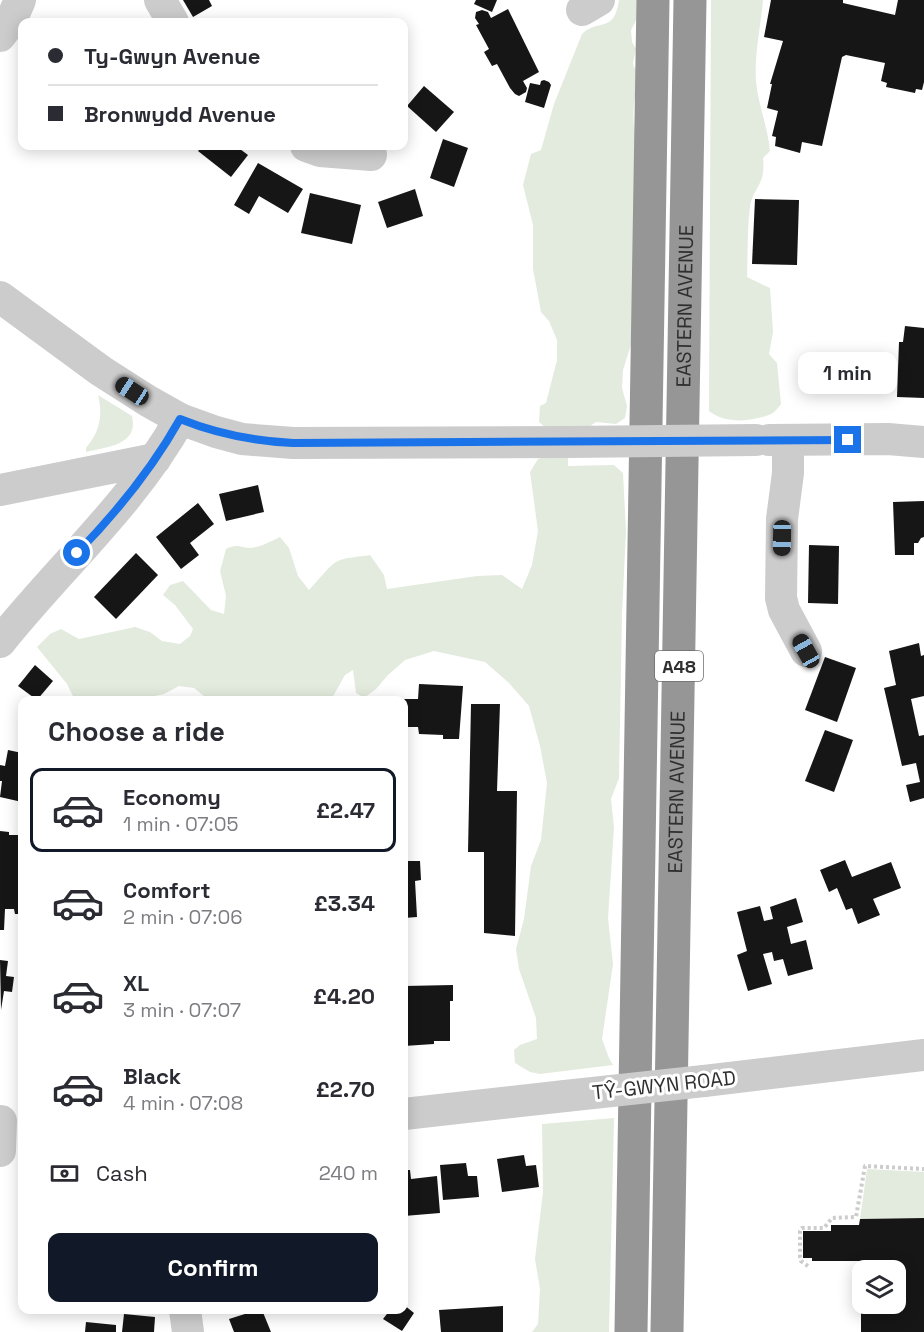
<!DOCTYPE html>
<html lang="en">
<head>
<meta charset="utf-8">
<style>
	body { margin:0; font-family:"Space Grotesk",sans-serif; background:#f2f2f3; color:#2b2b33; height:100vh; display:flex; flex-direction:column; font-size:22px; white-space:nowrap }
	* { box-sizing:border-box; margin:0 }
	p { font-size:20px; color:#7c7c81 }
	.icon { flex:none; width:33px; height:33px; fill:none; stroke:currentColor; stroke-width:2; stroke-linecap:round; stroke-linejoin:round }
	.map { position:relative; flex:1; overflow:hidden }
	.sheet { position:absolute; left:18px; top:696px; width:390px; height:618px; display:flex; flex-direction:column; background:#fff; border-radius:12px; box-shadow:0 3px 15px #0003 }
	.sheet>* { flex:none }
	.banner { position:absolute; left:18px; top:18px; width:390px; height:132px; border-radius:12px; box-shadow:0 3px 15px #0003; display:grid; align-content:center; height:132px; padding:0 30px; background:#fff }
	.buttons { position:absolute; left:852px; top:1260px; display:grid; gap:12px }
	.buttons a { display:grid; place-items:center; width:54px; height:54px; border-radius:12px; background:#fff; box-shadow:0 3px 15px #0003; font-size:30px }
	.end { position:absolute; width:27px; height:27px; margin:-14px; border:8px solid #1a73e8; background:#fff; box-shadow:0 0 0 3px #fff }
	.from { border-radius:50% }
	.bubble { position:absolute; height:42px; border-radius:12px; background:#fff; box-shadow:0 3px 15px #0003; font-size:20px; font-weight:600; line-height:42px; text-align:center }
	.car { position:absolute; width:18px; height:36px; margin:-18px -9px; border-radius:8px; box-shadow:0 0 4px 2px #0007; background:linear-gradient(#222 24%,#8ab4d8 0 40%,#222 0 76%,#8ab4d8 0 86%,#222 0) }
	.banner b { display:flex; align-items:center; gap:21px; height:57px; font-size:22px }
	.banner b+b { border-top:2px solid #e1e1e2 }
	.banner i { width:15px; height:15px; background:#2b2b33 }
	ul { padding:0; list-style:none }
	li { display:flex; align-items:center; gap:18px; height:84px; margin:0 12px 9px; padding:0 18px; border:3px solid transparent; border-radius:12px }
	li div { flex:1 }
	li b { display:block; font-size:22px }
	li em { font-style:normal; font-weight:600 }
	li.on { border-color:#111827 }
	li>.icon { width:54px; height:54px; stroke-width:1.5 }
	h2 { padding:0 30px; font-size:27px; line-height:72px }
	.pay { display:flex; align-items:center; gap:15px; height:66px; padding:0 30px; font-size:22px }
	.pay p { margin-inline-start:auto }
	.cta { display:flex; gap:12px; margin-top:auto; padding:12px 30px }
	.cta a { flex:1; height:69px; border-radius:12px; background:#111827; color:#fff; font-size:24px; font-weight:600; line-height:69px; text-align:center }
	.map>svg:first-child { display:block }
	.green { fill:#e3ebde }
	.building { fill:#161616 }
	.lines { fill:none; stroke-linecap:round; stroke-linejoin:round }
	.path { stroke:#ccc; stroke-width:4; stroke-dasharray:3 3; stroke-linecap:butt }
	.minor { stroke:#ccc; stroke-width:32 }
	.highway { stroke:#969696; stroke-width:33 }
	.minor-bridge { stroke:#ccc; stroke-width:32 }
	.route { stroke:#1a73e8; stroke-width:8 }
	.labels { text-anchor:middle; dominant-baseline:central; stroke-width:6; stroke-linejoin:round; paint-order:stroke }
	.shield { fill:#fff; stroke:#6d6d6d; stroke-width:1.5 }
	.shield-label { font-size:18px; font-weight:bold; fill:#2f2f2f }
	.street-label { font-size:20px; fill:#2f2f2f; stroke:#fff }
</style>
</head>
<body>
<div class="map">
<svg width="924" height="1332" viewBox="0 0 924 1332">
	<rect width="100%" height="100%" fill="#fff"/>
	<!-- green -->
	<g class="green">
		<path d="M619,0h20l2,11 -10,19 1,12 4,7 -3,14 1,4 5,4c-3,23 -9,43 -3,65l-2,199 -11,35 -1,18 5,18 -2,12 -9,6 -20,-2 -13,9 -29,4 -15,-13 1,-16 6,-3 11,-43v-20l-8,-19 -8,-9 -8,-43v-44l-10,-40 8,-31 10,-4 13,-46 28,-70c17,-16 32,0 37,-34z"/>
		<path d="M711,0h52c-2,24 -9,57 -7,81 2,24 12,46 14,70l-7,7c3,28 -10,29 -13,49 -3,22 -2,47 -3,70l23,11 3,44 -4,22 8,9 4,41c-3,4 -6,8 -10,10 -19,8 -46,10 -62,-3z"/>
		<path d="M98,395l34,21c7,29 -25,31 -46,36v-4c14,-17 17,-32 12,-53z"/>
		<path d="M552,455h16v11l46,-1 9,8 3,58 -4,83 -3,164 -8,21 3,28 -6,91 5,46 -11,75 7,19 4,7 -73,9 -10,-2 -15,-9 -1,-13 6,-5 17,-6 -1,-21 -17,-49 -3,-20 8,-30 7,-53 10,-26 6,-57 -7,-37 -11,-40 -20,-23 -24,-21 -51,-11 -29,9 -17,15 -12,14 -12,9 -8,-5 -3,-23 -8,5 -14,25h-122l-15,-12 -15,-2 -15,8 -29,6h-53l-9,-4 -6,-12 -30,-37 13,-13 11,-5 18,10 56,-12 15,5 12,9 18,3 10,-8 3,-7 -18,-24 -12,-10 7,-10 13,-4 28,29 13,4 2,-18 -6,-25 6,-22c12,-6 13,-1 25,-1 10,-1 20,-7 29,-11l9,11 9,28 11,14c6,-6 21,-25 27,-28 9,-5 23,-5 34,-7l14,20 3,14 90,-13 25,-1 20,14 10,-24 6,-34 -8,-59 8,-13z"/>
		<path d="M614,1118l-5,214h-77l6,-8 2,-35 -5,-30 8,-67 -1,-68z"/>
		<path d="M867,1169l57,3v46l-64,1z"/>
	</g>
	<!-- building -->
	<g class="building">
		<path d="M183,0h26l3,6 -19,11z"/>
		<path d="M476,0h21l-5,12 -18,-8z"/>
		<path d="M771,0h72v3l52,12 3,-15h26v82l-2,8 -6,-1 -1,4 -29,-6 1,-4 -6,-2 4,-18 -39,-8 -4,2 -20,89 -20,-4 -2,11 -25,-7 1,-9 -4,-1 6,-25 -11,-3 5,-24h-2l13,-43 -19,-4z"/>
		<path d="M508,9l31,63 -16,9 4,7 -1,4 -7,4 -4,-2 -5,-6 -13,-24 -5,2 -8,-14 5,-3 -13,-24 3,-1 -4,-6 1,-6 6,-2 6,2 3,6z"/>
		<path d="M544,80l5,2 2,3 -7,23 -19,-6 5,-19 10,2 1,-4z"/>
		<path d="M424,86l30,26 -18,20 -29,-26z"/>
		<path d="M443,139l25,9 -14,39 -24,-9z"/>
		<path d="M203,146h33l12,9 -17,22 -33,-26z"/>
		<path d="M258,163l45,26 -15,24 -29,-17 -10,18 -15,-9z"/>
		<path d="M415,189l8,27 -36,12 -9,-26z"/>
		<path d="M310,193l51,12 -9,39 -51,-11z"/>
		<path d="M755,199l44,1 -2,65 -45,-1z"/>
		<path d="M905,326l19,2v70l-27,-1 2,-55h4z"/>
		<path d="M258,485l6,27 -38,9 -7,-27z"/>
		<path d="M924,501v36l-3,1 -3,5h-4v12h-19l-2,-53z"/>
		<path d="M198,503l16,21 -24,19 9,12 -18,14 -25,-32z"/>
		<path d="M809,545l30,1 -1,58 -30,-1z"/>
		<path d="M136,553l22,22 -42,44 -22,-22z"/>
		<path d="M919,643l2,13 3,-1v41l-13,3 8,37 5,-1v63l-14,4 -4,-17 14,-3 -4,-19 -14,3 -18,-78 12,-3 -7,-34z"/>
		<path d="M825,657l31,11 -19,54 -32,-12z"/>
		<path d="M35,665l18,16 -16,19 -19,-14z"/>
		<path d="M419,684l44,2 -4,53h-16v-4l-24,-1 -1,-7h-14v-28h14z"/>
		<path d="M471,704h29l-3,87h20l-2,145 -31,-3v-81h-16z"/>
		<path d="M825,730l28,10 -19,52 -29,-11z"/>
		<path d="M8,750l14,3v49l-22,-5 2,-16h-2v-16l5,1z"/>
		<path d="M0,831l9,1v3h13v79h-7l-1,-5h-9l-1,21h-4z"/>
		<path d="M845,860l7,17 39,-15 10,26 -28,11 7,16 -22,9 -6,-16 -6,2 -9,-22 -8,4 -9,-22z"/>
		<path d="M404,861h16l1,19 -6,1 2,36 -13,1z"/>
		<path d="M796,898l7,24 -16,5 4,17 15,-4 7,29 -25,7 -5,-17 -9,2 -2,-9 -9,2 9,30 -24,7 -11,-36 10,-4 -10,-39 23,-6 4,15 9,-2 -3,-12z"/>
		<path d="M0,960l8,1 -2,15 8,1 -2,15 -8,-1 -3,19z"/>
		<path d="M453,985v16h-3v40h-16v3l-30,2v-60z"/>
		<path d="M524,1155l2,11 10,-1 3,22 -37,5 -5,-33z"/>
		<path d="M466,1163l2,13h9l2,21 -36,3 -3,-35z"/>
		<path d="M404,1170h6l1,9 26,-3 3,37 -36,3z"/>
		<path d="M924,1218v114h-63v-28h35v-34h-34v15h-2v-24h-48v-3h-9v-27h28v-6h28l1,-6z"/>
		<path d="M404,1305l10,8 -12,18 -19,-12 7,-9h14z"/>
		<path d="M503,1306v26h-62l-2,-22z"/>
		<path d="M258,1310h4l9,22h-37l-5,-13z"/>
		<path d="M124,1314l31,3 -1,15h-32z"/>
		<path d="M86,1322l30,3v7h-31z"/>
	</g>
	<g class="lines">
		<!-- path -->
		<path class="path" d="M808,1266l-7,-5 -1,-4v-26l2,-3h22l8,-10 24,-1 9,-51 59,3"/>
		<!-- minor -->
		<g class="minor">
			<path d="M160,0l13,22"/>
			<path d="M582,10l17,-10"/>
			<path d="M0,36l10,-13 10,-23"/>
			<path d="M306,146l14,5 51,4"/>
			<path d="M0,297l101,74 47,30 32,18 36,13 26,7 51,4 274,-1"/>
			<path d="M769,440l119,-1 36,3"/>
			<path d="M788,440v33l-6,46 -1,79 3,12 22,41"/>
			<path d="M0,490l155,-31"/>
			<path d="M0,642c60,-75 133,-139 180,-223"/>
			<path d="M704,1081l220,-26"/>
			<path d="M404,1114l161,-18"/>
			<path d="M0,1151l1,-30"/>
			<path d="M185,1310l3,22"/>
		</g>
		<!-- highway -->
		<g class="highway">
			<path d="M631,1332l22,-1332"/>
			<path id="s1" d="M667,1332l23,-1332"/>
		</g>
		<!-- minor-bridge -->
		<g class="minor-bridge">
			<path d="M567,442l189,-2"/>
			<path d="M565,1096l139,-15"/>
		</g>
	</g>
	<g class="lines">
		<!-- route -->
		<path class="route" d="M77,553c40,-41 75,-84 103,-134 37,15 73,22 113,24l555,-3"/>
	</g>
	<g class="labels">
		<!-- shield labels -->
		<rect class="shield" x="655" y="651" width="48" height="30" rx="4.5"/>
		<g class="shield-label">
			<text x="679" y="666">A48</text>
		</g>
		<!-- street labels -->
		<g class="street-label">
			<text stroke="none"><textPath href="#s1" startOffset="1026">EASTERN AVENUE</textPath></text>
			<text stroke="none"><textPath href="#s1" startOffset="540">EASTERN AVENUE</textPath></text>
			<text transform="translate(664 1085) rotate(-6)">TŶ-GWYN ROAD</text>
		</g>
	</g>
</svg>
<div class="buttons">
<a><svg class="icon" aria-label="layers" viewBox="0 0 24 24"><path d="M12 4l9 5-9 5-9-5zM3 14l9 5 9-5"/></svg></a>
</div>
<i class="end from" style="left:77px;top:553px"></i>
<i class="end" style="left:848px;top:440px"></i>
<div class="bubble" style="left:798px;top:352px;width:99px">1 min</div>
<i class="car" style="left:132px;top:391px;rotate:303deg"></i>
<i class="car" style="left:782px;top:538px;rotate:181deg"></i>
<i class="car" style="left:806px;top:651px;rotate:331deg"></i>
<div class="banner">
<b><i class="from"></i>Ty-Gwyn Avenue</b>
<b><i></i>Bronwydd Avenue</b>
</div>
<section class="sheet">
<h2>Choose a ride</h2>
<ul>
<li class="on"><svg class="icon" aria-label="car" viewBox="0 0 24 24"><path d="M5 17H2v-5l4-1 3-4h7l3 4 3 1v5h-3M9 17h6M6 11h13"/><circle cx="7" cy="17" r="2"/><circle cx="17" cy="17" r="2"/></svg><div><b>Economy</b><p>1 min · 07:05</p></div><em>£2.47</em></li>
<li><svg class="icon" aria-label="car" viewBox="0 0 24 24"><path d="M5 17H2v-5l4-1 3-4h7l3 4 3 1v5h-3M9 17h6M6 11h13"/><circle cx="7" cy="17" r="2"/><circle cx="17" cy="17" r="2"/></svg><div><b>Comfort</b><p>2 min · 07:06</p></div><em>£3.34</em></li>
<li><svg class="icon" aria-label="car" viewBox="0 0 24 24"><path d="M5 17H2v-5l4-1 3-4h7l3 4 3 1v5h-3M9 17h6M6 11h13"/><circle cx="7" cy="17" r="2"/><circle cx="17" cy="17" r="2"/></svg><div><b>XL</b><p>3 min · 07:07</p></div><em>£4.20</em></li>
<li><svg class="icon" aria-label="car" viewBox="0 0 24 24"><path d="M5 17H2v-5l4-1 3-4h7l3 4 3 1v5h-3M9 17h6M6 11h13"/><circle cx="7" cy="17" r="2"/><circle cx="17" cy="17" r="2"/></svg><div><b>Black</b><p>4 min · 07:08</p></div><em>£2.70</em></li>
</ul>
<div class="pay"><svg class="icon" aria-label="cash" viewBox="0 0 24 24"><path d="M3 7h18v10H3z"/><circle cx="12" cy="12" r="2"/></svg>Cash<p>240 m</p></div>
<div class="cta"><a>Confirm</a></div>
</section>
</div>
</body>
</html>
